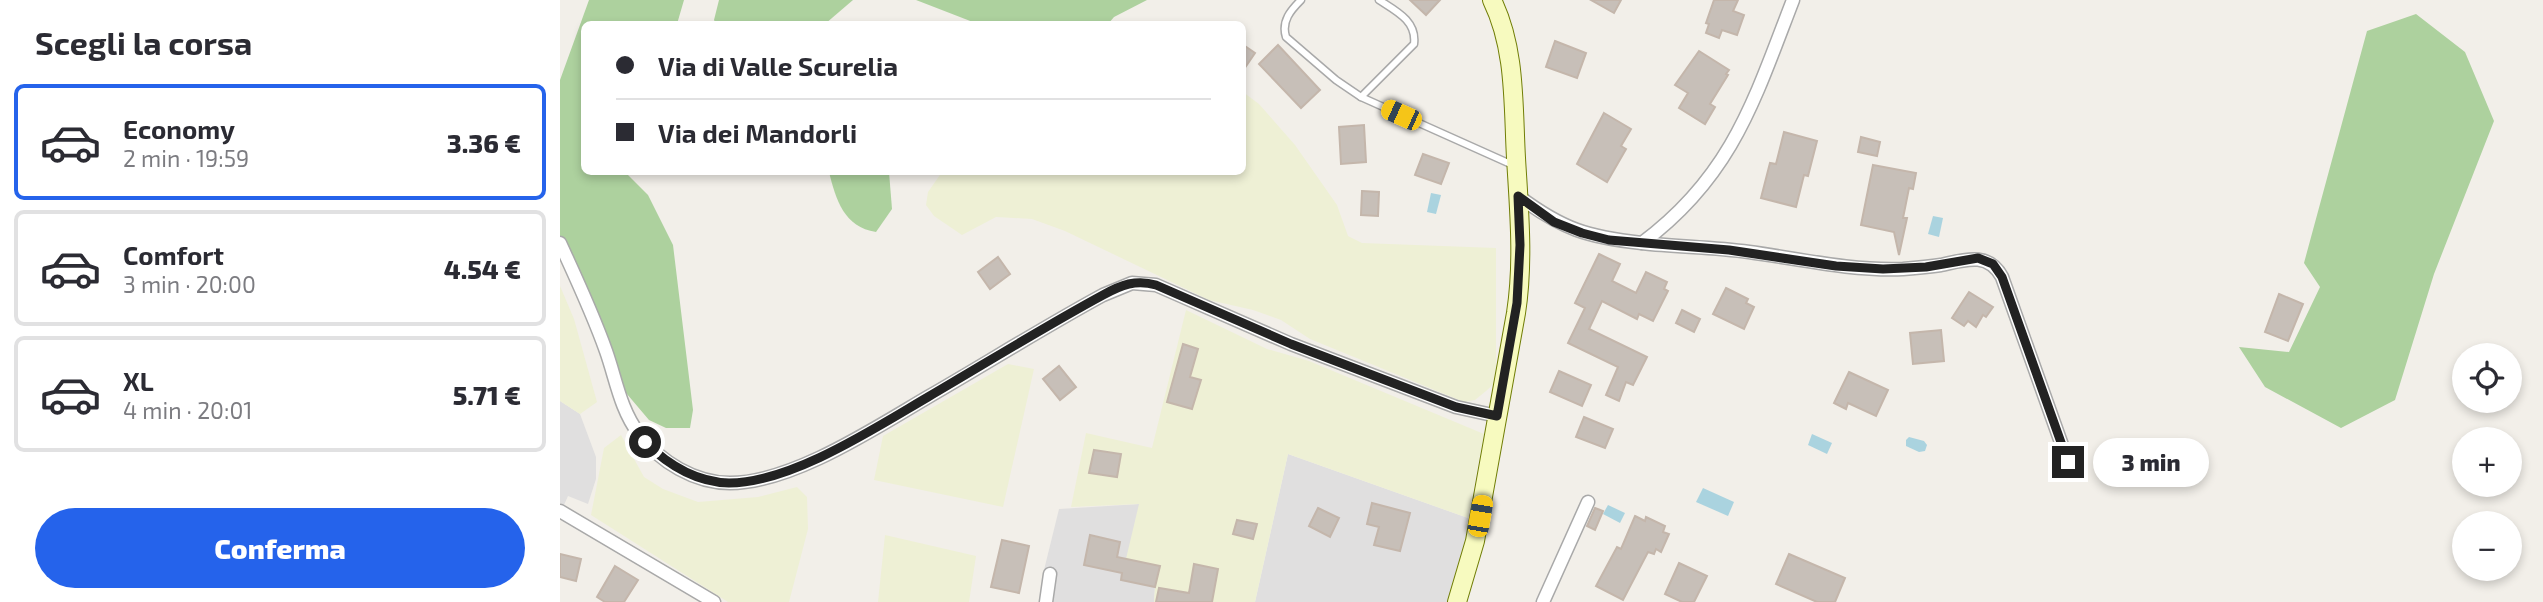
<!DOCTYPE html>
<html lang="it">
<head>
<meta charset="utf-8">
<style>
	body { margin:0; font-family:"Exo 2",sans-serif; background:#f2f2f3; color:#2b2b33; height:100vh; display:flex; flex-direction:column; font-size:26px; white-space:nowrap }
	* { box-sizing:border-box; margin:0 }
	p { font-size:23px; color:#7c7c81 }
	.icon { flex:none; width:38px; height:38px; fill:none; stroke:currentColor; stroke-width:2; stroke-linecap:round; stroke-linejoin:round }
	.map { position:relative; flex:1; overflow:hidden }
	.sheet { display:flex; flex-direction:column; background:#fff; width:560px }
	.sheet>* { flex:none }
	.top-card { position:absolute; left:21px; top:21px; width:665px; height:154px; border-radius:10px; box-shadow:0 4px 10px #0003; display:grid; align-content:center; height:154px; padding:0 35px; background:#fff }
	.buttons { position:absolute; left:1892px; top:343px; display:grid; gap:14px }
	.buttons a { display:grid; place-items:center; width:70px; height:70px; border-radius:50%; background:#fff; box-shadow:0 4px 10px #0003; font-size:35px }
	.end { position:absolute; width:32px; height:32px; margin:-16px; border:9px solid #222; background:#fff; box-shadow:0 0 0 4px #fff }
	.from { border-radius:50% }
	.bubble { position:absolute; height:49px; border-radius:24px; background:#fff; box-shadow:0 4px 10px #0003; font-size:23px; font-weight:800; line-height:49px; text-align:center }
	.car { position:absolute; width:21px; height:42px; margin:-21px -10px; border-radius:9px; box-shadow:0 0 5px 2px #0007; background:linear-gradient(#f5c518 24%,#345 0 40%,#f5c518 0 76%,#345 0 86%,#f5c518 0) }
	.top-card b { display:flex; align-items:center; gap:24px; height:66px; font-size:26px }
	.top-card b+b { border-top:2px solid #e1e1e2 }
	.top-card i { width:18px; height:18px; background:#2b2b33 }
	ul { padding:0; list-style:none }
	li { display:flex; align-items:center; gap:21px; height:116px; margin:0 14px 10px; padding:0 21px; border:4px solid #e1e1e2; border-radius:10px }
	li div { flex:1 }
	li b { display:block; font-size:26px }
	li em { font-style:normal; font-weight:800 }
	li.selected { border-color:#2563eb }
	li>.icon { width:63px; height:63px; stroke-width:1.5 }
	h2 { padding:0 35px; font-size:32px; line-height:84px }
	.button { display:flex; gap:14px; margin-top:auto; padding:14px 35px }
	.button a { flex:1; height:80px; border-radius:42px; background:#2563eb; color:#fff; font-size:28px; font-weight:800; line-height:80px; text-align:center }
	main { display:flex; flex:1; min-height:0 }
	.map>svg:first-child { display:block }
	.residential { fill:#e0dfdf }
	.farmland { fill:#eef0d5 }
	.forest { fill:#add19e }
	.water { fill:#aad3df }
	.building { fill:#c7bfb8; stroke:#c4b6ab; stroke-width:2 }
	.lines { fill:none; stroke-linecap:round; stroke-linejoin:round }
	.lane-casing { stroke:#a9a9a9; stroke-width:9 }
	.street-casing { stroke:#a9a9a9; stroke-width:15 }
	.secondary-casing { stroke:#707d05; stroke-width:20 }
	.lane { stroke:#fff; stroke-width:6 }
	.street { stroke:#fff; stroke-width:12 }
	.secondary { stroke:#f7fabf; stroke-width:18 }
	.route { stroke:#222; stroke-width:9 }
</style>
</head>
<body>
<main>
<section class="sheet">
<h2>Scegli la corsa</h2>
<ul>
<li class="selected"><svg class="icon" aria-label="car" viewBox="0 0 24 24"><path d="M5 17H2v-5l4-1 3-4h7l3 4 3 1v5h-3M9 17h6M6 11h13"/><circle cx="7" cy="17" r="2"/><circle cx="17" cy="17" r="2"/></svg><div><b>Economy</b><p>2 min · 19:59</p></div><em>3.36 €</em></li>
<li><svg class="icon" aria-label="car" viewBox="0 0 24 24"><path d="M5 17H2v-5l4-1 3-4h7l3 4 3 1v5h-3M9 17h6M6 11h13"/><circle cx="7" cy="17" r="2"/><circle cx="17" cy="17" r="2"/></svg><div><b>Comfort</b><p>3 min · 20:00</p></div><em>4.54 €</em></li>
<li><svg class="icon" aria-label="car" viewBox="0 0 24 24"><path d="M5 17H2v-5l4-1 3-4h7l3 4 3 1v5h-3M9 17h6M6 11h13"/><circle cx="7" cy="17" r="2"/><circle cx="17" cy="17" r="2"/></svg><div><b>XL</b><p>4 min · 20:01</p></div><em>5.71 €</em></li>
</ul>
<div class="button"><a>Conferma</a></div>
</section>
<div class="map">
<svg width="1983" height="602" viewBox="0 0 1983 602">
	<rect width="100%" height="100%" fill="#f2efe9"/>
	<!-- residential -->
	<g class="residential">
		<path d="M0,401l20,13 16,43v22l-8,25 -20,-8 -4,9 -4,-2z"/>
		<path d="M728,454l180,64 -3,31 -16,53h-194z"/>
		<path d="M579,504l16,83 -1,15h-102l4,-28 -12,-4 15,-61z"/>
	</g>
	<!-- farmland -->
	<g class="farmland">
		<path d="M683,92l16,12 36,41 42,60 11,31 14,7 134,5v134l-10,9 -11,9 -11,2 -154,-63 -29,-19 -28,-10 -44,-10 -144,-69 -33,-12 -36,-2 -34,18 -28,-19 -8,-11 2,-13 14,-20h300z"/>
		<path d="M0,286l14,33 23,83 -17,12 -20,-13z"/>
		<path d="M626,310l81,39 42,12 175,73 -16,84 -180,-64 -33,148h-101l1,-15 -34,-7 18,-76 -68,3 15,-74 66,15z"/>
		<path d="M448,364l26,5 -31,138 -129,-27 9,-44z"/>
		<path d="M61,435l23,42 19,12 35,13 60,-5 39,-10 10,10 1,32 -19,73h-61l-137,-87 13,-67z"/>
		<path d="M325,535l91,21 -7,46h-91z"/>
	</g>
	<!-- forest -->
	<g class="forest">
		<path d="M29,0h95l-7,24h-93v148h41l23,23 25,50 20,165 -3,18h-24l-17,-8 -28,-33 -61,-145v-162z"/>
		<path d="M159,0h134l-28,24h-109l-2,-4z"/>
		<path d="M356,0h231l-33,17 -6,7h-130z"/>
		<path d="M1856,14l49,38 29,69 -60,153 -39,126 -54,28 -76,-41 -26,-40 50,5 31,-65 -16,-24 63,-232z"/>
		<path d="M269,172h60l3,37 -16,23c-32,-5 -40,-32 -47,-60z"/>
	</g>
	<!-- water -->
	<g class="water">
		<path d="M871,193l10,2 -5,19 -9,-2z"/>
		<path d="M1373,216l10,2 -4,19 -11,-3z"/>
		<path d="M1252,434l20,9 -5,11 -19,-9z"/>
		<path d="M1349,437l15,4 3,4 -2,6 -6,1 -13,-6v-6z"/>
		<path d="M1143,488l31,14 -6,14 -32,-14z"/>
		<path d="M1048,505l17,8 -5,10 -17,-9z"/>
	</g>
	<!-- building -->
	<g class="building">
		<path d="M850,0h30l-14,15z"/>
		<path d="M1031,0h30l-7,13z"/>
		<path d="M1154,0h24l-5,11 11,4 -7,20 -15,-5 -3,8 -13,-5 3,-9 -3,-1z"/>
		<path d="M995,41l31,12 -9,25 -31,-11z"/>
		<path d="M682,44l13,9 -13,19z"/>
		<path d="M718,45l42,45 -19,18 -42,-44z"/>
		<path d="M1139,51l30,19 -3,4 2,1 -18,29 5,3 -10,17 -26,-16 9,-15 -13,-8z"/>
		<path d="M1044,113l27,16 -10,17 5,3 -19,33 -30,-18z"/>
		<path d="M804,125l2,37 -25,2 -2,-37z"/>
		<path d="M1224,132l33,9 -9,35 -4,-1 -8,32 -35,-9 9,-35 6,1z"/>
		<path d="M1301,137l19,5 -3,14 -19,-4z"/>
		<path d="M863,154l26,9 -8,21 -26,-9z"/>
		<path d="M1313,165l43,8 -3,16 -4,-1 -6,30h4l-8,37 -5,-23 -33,-7z"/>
		<path d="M802,191l17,1 -1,24 -17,-1z"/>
		<path d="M1039,254l21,10 -8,17 24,12 10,-21 21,10 -3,7 4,2 -15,30 -14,-7 -2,5 -35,-18 -13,28 58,28 -14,28 -7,-3 -7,19 -13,-6 12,-28 -50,-24 17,-35 -10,-5z"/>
		<path d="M438,257l12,17 -20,15 -12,-17z"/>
		<path d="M1166,288l22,11 -2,4 8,4 -10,22 -31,-15z"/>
		<path d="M1409,292l24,15 -7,10 -3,-2 -7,12 -8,-6 -4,5 -12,-8z"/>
		<path d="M1719,294l24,10 -15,37 -23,-9z"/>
		<path d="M1122,310l18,9 -6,13 -18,-9z"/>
		<path d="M1381,330l3,31 -31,3 -3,-31z"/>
		<path d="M623,344l15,5 -8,28 11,3 -9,29 -25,-7z"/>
		<path d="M499,366l17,21 -16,13 -17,-21z"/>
		<path d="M999,371l32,14 -9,21 -32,-14z"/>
		<path d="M1289,372l39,18 -12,26 -28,-13 -2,6 -12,-6z"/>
		<path d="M1024,417l29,12 -8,19 -29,-11z"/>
		<path d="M534,450l27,4 -4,23 -28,-4z"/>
		<path d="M812,503l38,10 -10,38 -26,-6 5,-18 -12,-3z"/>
		<path d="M758,508l21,10 -9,19 -21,-11z"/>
		<path d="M1035,508l8,3 -8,19 -8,-4z"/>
		<path d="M1075,516l10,5 1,-4 19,9 -2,6 6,2 -8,18 -5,-3 -2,5 -6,-2 -25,48 -27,-14 21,-39 4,2z"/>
		<path d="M677,520l20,4 -4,15 -20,-5z"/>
		<path d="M530,535l30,7 -3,15 43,9 -5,21 -34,-7 1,-7 -38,-8z"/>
		<path d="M442,540l27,6 -10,47 -28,-6z"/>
		<path d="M0,554l21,5 -5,22 -16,-4z"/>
		<path d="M1229,554l56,24 -10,24h-18l-41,-18z"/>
		<path d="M1119,563l28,13 -13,26h-12l-17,-8z"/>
		<path d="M634,564l24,5 -6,33h-56l3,-14 30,5z"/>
		<path d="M55,566l23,14 -14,22h-19l-8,-5z"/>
	</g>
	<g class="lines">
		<defs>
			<g id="lane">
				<path d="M741,0c-10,10 -20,21 -15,37l50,43 25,17 154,69"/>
				<path d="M801,97l53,-53c3,-23 -18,-33 -35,-44"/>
			</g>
			<g id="street">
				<path d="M958,196c44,33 69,41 124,47 90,-67 112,-142 151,-243"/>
				<path d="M0,243c16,35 33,71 46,108 10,28 14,58 33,83 21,28 56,49 91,49 62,0 145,-55 198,-86 59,-34 116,-70 175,-102l29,-12 24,2 135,59 165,63 41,9"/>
				<path d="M1082,243c35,4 71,4 107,9 51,7 102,19 154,17 13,-1 25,-2 38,-4 23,-5 47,-14 61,12l66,185"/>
				<path d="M0,511l154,91"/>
				<path d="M486,602l4,-28"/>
				<path d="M983,602l45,-100"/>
			</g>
			<path id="secondary" d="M897,602l18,-61 41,-228c8,-51 3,-104 0,-155 -3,-53 0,-109 -24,-158"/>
		</defs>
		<!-- lane casing -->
		<use href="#lane" class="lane-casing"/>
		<!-- street casing -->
		<use href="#street" class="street-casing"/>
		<!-- secondary casing -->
		<use href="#secondary" class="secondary-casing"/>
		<!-- lane -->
		<use href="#lane" class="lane"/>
		<!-- street -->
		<use href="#street" class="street"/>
		<!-- secondary -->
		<use href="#secondary" class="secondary"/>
	</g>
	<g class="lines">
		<!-- route -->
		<path class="route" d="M85,442c22,22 51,40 84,41 62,0 146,-55 199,-86 58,-34 116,-70 175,-102 18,-10 33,-16 53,-10l135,59 165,63 41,9 20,-113 3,-58 -2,-49 36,26 28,11 27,7 120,10 107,16 47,3 43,-2 52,-9 15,6 9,13 66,185"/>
	</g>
</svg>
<div class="buttons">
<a><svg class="icon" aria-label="locate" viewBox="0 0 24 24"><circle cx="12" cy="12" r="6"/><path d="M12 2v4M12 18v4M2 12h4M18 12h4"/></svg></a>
<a>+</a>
<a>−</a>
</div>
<i class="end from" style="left:85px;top:442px"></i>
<i class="end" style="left:1508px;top:462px"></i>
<div class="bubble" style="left:1533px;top:438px;width:116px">3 min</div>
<i class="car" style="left:841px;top:115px;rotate:294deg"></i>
<i class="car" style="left:920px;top:516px;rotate:10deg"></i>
<div class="top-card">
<b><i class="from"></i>Via di Valle Scurelia</b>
<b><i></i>Via dei Mandorli</b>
</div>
</div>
</main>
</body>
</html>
